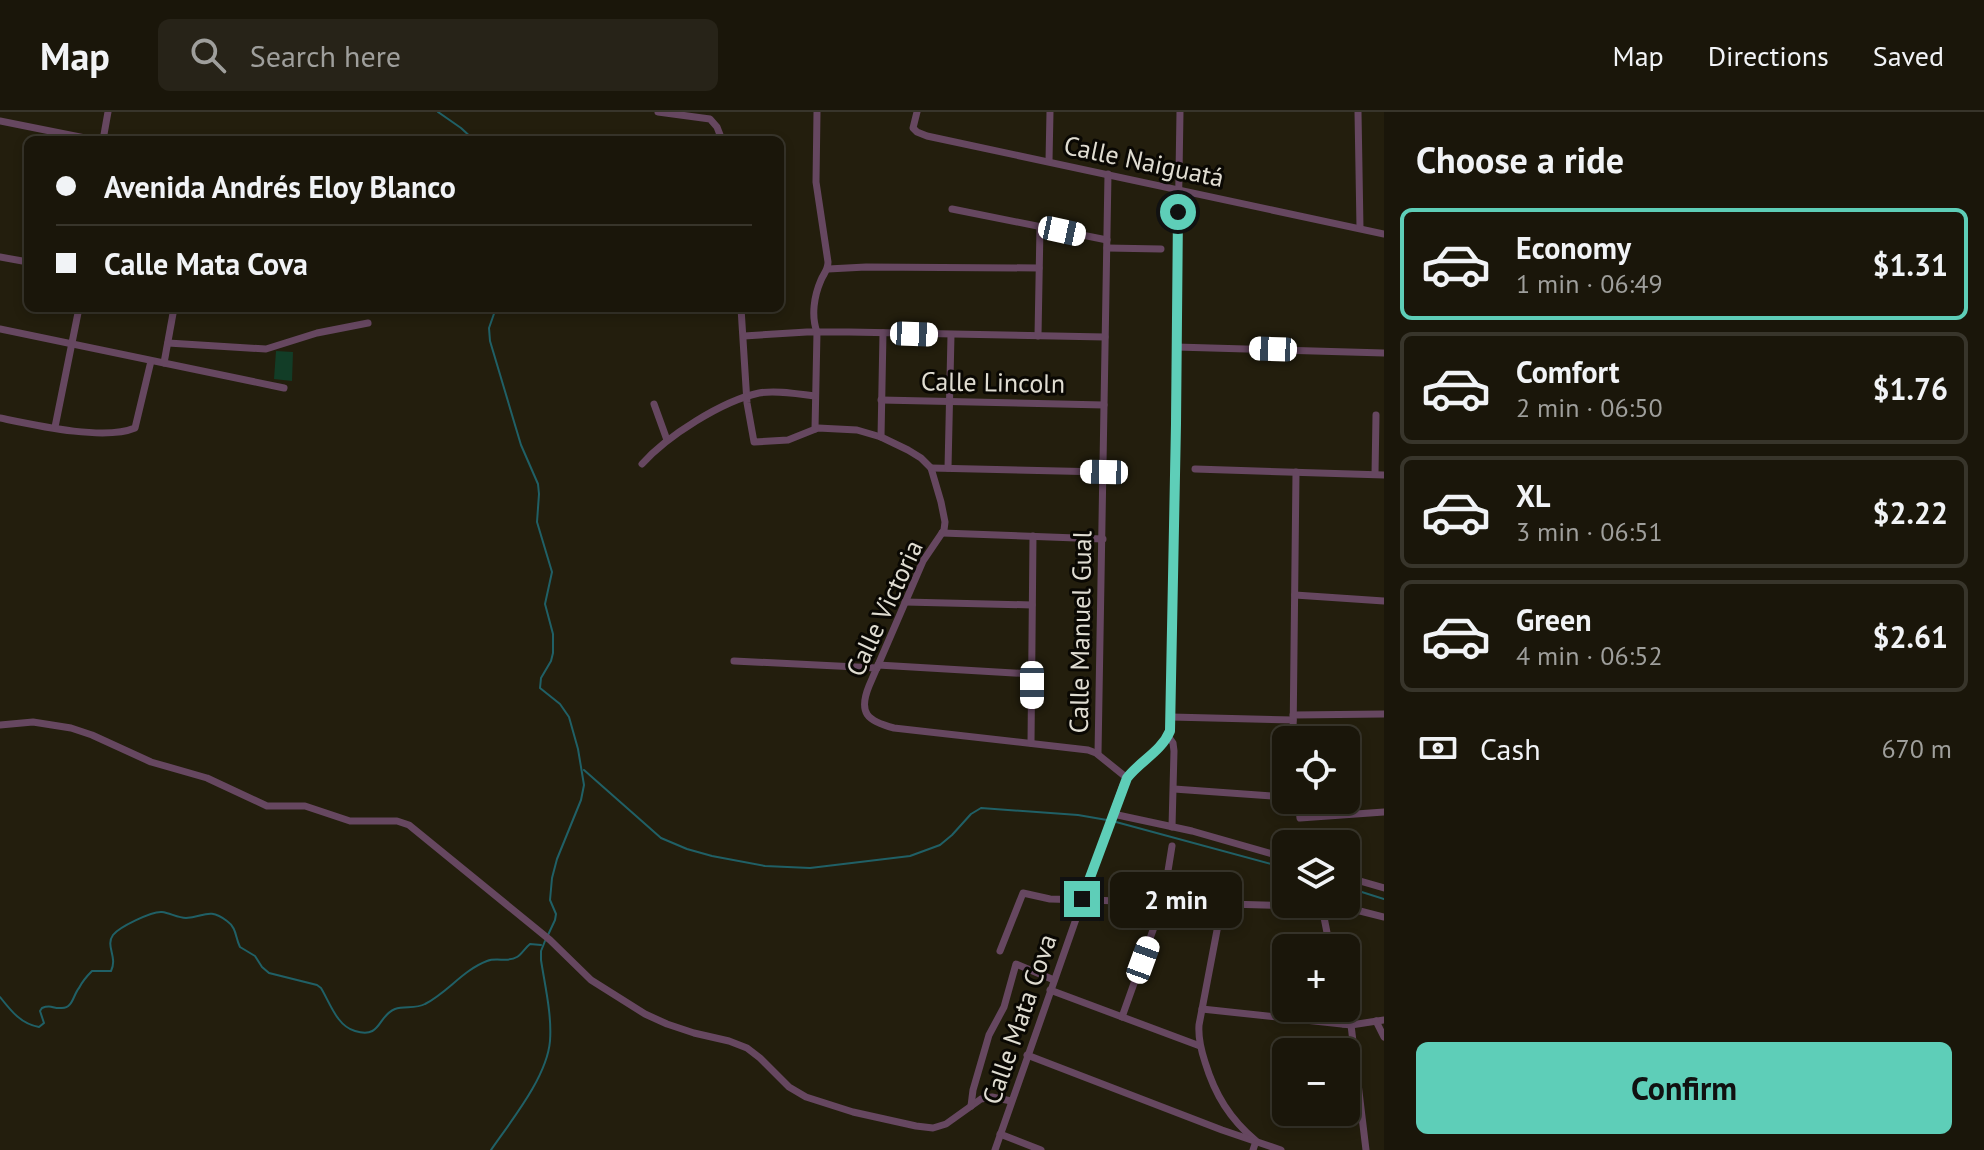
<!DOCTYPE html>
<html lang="en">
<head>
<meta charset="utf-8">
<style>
	body { margin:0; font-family:"PT Sans",sans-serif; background:#272318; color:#f1f3f6; height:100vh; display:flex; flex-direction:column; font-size:30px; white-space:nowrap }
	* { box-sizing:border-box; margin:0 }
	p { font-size:26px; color:#9f9f9c }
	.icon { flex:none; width:44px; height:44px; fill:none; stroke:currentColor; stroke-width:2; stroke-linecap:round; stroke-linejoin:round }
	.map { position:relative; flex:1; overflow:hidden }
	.side { display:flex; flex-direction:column; background:#1a160a; width:600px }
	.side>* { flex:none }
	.banner { position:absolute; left:24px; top:24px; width:760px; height:176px; border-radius:12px; box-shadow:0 4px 12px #0003,0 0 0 2px #38352b; display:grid; align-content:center; height:176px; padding:0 32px; background:#1a160a }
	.controls { position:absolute; left:1272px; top:614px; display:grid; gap:16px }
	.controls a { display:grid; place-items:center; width:88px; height:88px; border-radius:12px; background:#1a160a; box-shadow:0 4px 12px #0003,0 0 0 2px #38352b; font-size:40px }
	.end { position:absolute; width:36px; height:36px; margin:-18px; border:10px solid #5eceb8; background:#111; box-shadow:0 0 0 4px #111 }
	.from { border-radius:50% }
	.bubble { position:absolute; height:56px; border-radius:12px; background:#1a160a; box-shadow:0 4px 12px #0003,0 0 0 2px #38352b; font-size:26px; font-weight:700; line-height:56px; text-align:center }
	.car { position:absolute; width:24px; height:48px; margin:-24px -12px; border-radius:10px; box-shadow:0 0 6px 2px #0007; background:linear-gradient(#fff 24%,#345 0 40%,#fff 0 76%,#345 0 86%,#fff 0) }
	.banner b { display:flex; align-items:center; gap:28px; height:76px; font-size:30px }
	.banner b+b { border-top:2px solid #38352b }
	.banner i { width:20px; height:20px; background:#f1f3f6 }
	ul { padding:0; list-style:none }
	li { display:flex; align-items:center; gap:24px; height:112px; margin:0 16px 12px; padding:0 16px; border:4px solid #38352b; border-radius:12px }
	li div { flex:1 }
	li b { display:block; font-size:30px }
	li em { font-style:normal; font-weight:700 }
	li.current { border-color:#5eceb8 }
	li>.icon { width:72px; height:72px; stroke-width:1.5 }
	h2 { padding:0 32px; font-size:36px; line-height:96px }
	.pay { display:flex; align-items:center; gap:20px; height:88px; padding:0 32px; font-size:30px }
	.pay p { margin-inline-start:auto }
	.button { display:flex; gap:16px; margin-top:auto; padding:16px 32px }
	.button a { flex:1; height:92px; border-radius:12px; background:#5eceb8; color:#111; font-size:32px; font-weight:700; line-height:92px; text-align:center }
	header { display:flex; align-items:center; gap:48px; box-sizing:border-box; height:112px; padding:0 40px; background:#1a160a; border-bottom:2px solid #38352b }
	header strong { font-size:38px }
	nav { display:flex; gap:44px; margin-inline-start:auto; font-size:28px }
	.search { width:560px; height:72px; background:#272318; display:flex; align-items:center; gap:20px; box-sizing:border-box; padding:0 28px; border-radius:12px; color:#9f9f9c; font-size:30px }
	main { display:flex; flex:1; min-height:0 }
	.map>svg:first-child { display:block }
	.green { fill:#123d27 }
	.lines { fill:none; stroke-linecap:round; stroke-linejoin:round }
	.stream { stroke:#206066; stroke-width:2 }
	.minor { stroke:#664760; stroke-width:7 }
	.route { stroke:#5eceb8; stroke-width:10 }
	.labels { text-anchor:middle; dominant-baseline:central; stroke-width:6; stroke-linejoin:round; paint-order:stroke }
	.street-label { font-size:26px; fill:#e0ddd2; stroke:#0a0803 }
</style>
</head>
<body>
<header>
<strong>Map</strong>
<div class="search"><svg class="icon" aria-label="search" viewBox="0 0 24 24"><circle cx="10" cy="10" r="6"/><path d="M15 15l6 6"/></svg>Search here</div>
<nav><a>Map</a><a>Directions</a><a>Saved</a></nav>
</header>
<main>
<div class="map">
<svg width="1384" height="1038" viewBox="0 0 1384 1038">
	<rect width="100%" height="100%" fill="#231e0d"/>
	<!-- green -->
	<path class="green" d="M276,239l17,1 -1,29 -18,-2z"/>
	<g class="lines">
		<!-- stream -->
		<g class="stream">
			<path d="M438,0l23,16 13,12"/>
			<path d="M496,196l-7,20 1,13 31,104 17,39 1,10 -2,28 15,50 -7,32 8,30v19l-2,8 -10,17 -1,10 20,16 9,13 9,32 6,36 -3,15 -24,59 -5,19 -2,22 6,14 -1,6 -7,15"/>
			<path d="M584,658l77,68 26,11 25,7 53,10 45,2 100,-12 30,-11 12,-10 19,-21 10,-6 97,7 29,5"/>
			<path d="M1116,710l170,46"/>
			<path d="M1346,775l38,12"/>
			<path d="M0,885c11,14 21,27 39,30l5,-4 -4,-12 2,-3c10,-4 10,1 20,0 11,0 11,-13 17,-20 3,-6 8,-12 13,-17h19c7,-14 -6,-25 2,-36 6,-8 39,-24 49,-23 8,1 16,6 24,6 18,-1 23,-11 41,3 10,7 8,16 13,26l15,9 7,11 7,6 48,12 4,3c9,15 16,38 34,43 27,8 22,-15 40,-22 10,-3 21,0 30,-5 22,-11 38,-34 62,-43 10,-4 21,2 30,-4 5,-3 8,-9 13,-13l11,1"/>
			<path d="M491,1038c20,-29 56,-73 59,-109 2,-26 -5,-55 -9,-81v-9l4,-10"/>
		</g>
		<!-- minor -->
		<g class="minor">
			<path d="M658,0l52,7 7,8 5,13"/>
			<path d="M917,0l-4,16 4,4 10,4 457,98"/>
			<path d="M1358,0l2,116"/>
			<path d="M0,9l95,19"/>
			<path d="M103,28l5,-28"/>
			<path d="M1049,49l1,-49"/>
			<path d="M952,97l155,31"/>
			<path d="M1107,136l54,1"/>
			<path d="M0,145l28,5"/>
			<path d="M828,157l38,-2 173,1"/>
			<path d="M741,196l6,95 7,39 34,-2 30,-12 39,2 24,7 27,13 13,8 10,10 10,34 4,20 -1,8 -21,31 -54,125c-11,27 -2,35 25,42l194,22 8,3 31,25"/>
			<path d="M0,217l284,59"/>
			<path d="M744,224l63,-4h42l256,5"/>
			<path d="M1038,224l2,-109"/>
			<path d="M168,231l98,6 51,-16 51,-10"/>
			<path d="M1176,235l208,6"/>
			<path d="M164,251l10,-55"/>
			<path d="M881,288l223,5"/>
			<path d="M654,292l13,36"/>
			<path d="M0,306c34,7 104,23 135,10l16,-67"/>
			<path d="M55,315l24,-119"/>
			<path d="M815,317l2,-97c-6,-16 -3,-36 4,-52 3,-7 7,-10 7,-18l-12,-80 1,-70"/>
			<path d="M881,325l2,-104"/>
			<path d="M642,352c25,-28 80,-63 117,-71 18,-3 39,1 56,3"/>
			<path d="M931,356l173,4"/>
			<path d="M948,356l3,-133"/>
			<path d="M1195,357l189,6"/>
			<path d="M1375,362l1,-59"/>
			<path d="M942,421l161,6"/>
			<path d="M1295,483l89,6"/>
			<path d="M905,490l127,3"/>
			<path d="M734,549l143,7"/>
			<path d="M878,553l154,9"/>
			<path d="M1293,603l91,-1"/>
			<path d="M1171,605l122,3"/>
			<path d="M0,613l33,-3 38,6 21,7 59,27 56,16 60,28h38l45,15h47l12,4 141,115 41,40 54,34 22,10 27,9 35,8 18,7 13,10 29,29 17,10 47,15 63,14 17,2 13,-4 35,-25 11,-2 19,4"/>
			<path d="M1168,624l5,7 1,8 -2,76"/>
			<path d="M1293,628l3,-268"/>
			<path d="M1031,631l2,-207"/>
			<path d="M1098,642l10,-580"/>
			<path d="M1174,677l112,8"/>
			<path d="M1298,688l2,18 84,-6"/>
			<path d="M1113,702l79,17 94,27"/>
			<path d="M1346,765l38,11"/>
			<path d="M1222,792l-23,121c-1,14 2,25 6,37 10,33 25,57 51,79l-3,9"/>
			<path d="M1322,795l8,41"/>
			<path d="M1000,839l23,-58 27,6 285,8 21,3 28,7"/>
			<path d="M1050,878l150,56"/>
			<path d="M1341,896l3,16"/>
			<path d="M1202,897l149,16 33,-5"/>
			<path d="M1122,905l41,-115 9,-56"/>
			<path d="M1376,909l8,16"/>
			<path d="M1351,913l15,125"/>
			<path d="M1027,943l195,75 59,20"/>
			<path d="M971,994l2,-16 16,-55 15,-28 12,-43 38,16"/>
			<path d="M1000,1022l41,16"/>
			<path d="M995,1038l128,-365c11,-22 37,-30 47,-54l10,-619"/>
		</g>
	</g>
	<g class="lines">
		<!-- route -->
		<path class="route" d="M1082,787l45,-121c13,-17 34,-26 43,-47l6,-307 2,-212"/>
	</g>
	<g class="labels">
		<!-- street labels -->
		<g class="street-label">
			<text transform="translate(1144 49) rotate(12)">Calle Naiguatá</text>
			<text transform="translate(993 270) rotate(1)">Calle Lincoln</text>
			<text transform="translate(884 496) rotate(-65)">Calle Victoria</text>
			<text transform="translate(1080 520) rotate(-89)">Calle Manuel Gual</text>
			<text transform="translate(1019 907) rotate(-71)">Calle Mata Cova</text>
		</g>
	</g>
</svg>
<div class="controls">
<a><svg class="icon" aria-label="locate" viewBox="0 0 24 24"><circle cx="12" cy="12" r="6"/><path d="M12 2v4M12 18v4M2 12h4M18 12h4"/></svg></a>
<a><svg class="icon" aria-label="layers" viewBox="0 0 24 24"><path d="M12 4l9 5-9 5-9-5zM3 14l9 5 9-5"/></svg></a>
<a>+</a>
<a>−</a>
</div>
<i class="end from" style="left:1178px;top:100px"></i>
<i class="end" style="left:1082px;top:787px"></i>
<div class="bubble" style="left:1110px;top:760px;width:132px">2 min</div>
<i class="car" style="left:1062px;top:119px;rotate:102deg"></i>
<i class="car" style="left:914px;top:222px;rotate:92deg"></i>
<i class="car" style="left:1273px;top:237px;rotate:272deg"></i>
<i class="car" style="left:1104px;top:360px;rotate:271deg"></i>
<i class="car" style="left:1032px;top:573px;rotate:180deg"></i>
<i class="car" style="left:1143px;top:848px;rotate:20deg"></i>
<div class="banner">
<b><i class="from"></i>Avenida Andrés Eloy Blanco</b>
<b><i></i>Calle Mata Cova</b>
</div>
</div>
<section class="side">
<h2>Choose a ride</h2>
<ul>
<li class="current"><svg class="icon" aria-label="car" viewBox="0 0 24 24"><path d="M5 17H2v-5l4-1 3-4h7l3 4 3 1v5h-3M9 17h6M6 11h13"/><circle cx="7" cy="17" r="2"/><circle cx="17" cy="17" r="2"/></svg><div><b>Economy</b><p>1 min · 06:49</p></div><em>$1.31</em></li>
<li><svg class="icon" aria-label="car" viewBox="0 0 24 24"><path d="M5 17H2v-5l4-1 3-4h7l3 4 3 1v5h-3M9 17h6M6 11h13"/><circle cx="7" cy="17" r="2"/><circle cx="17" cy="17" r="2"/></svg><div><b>Comfort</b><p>2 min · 06:50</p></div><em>$1.76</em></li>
<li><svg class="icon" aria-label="car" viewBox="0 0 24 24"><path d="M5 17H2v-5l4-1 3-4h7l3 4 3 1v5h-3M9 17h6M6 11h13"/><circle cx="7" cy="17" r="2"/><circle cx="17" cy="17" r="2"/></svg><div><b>XL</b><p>3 min · 06:51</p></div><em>$2.22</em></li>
<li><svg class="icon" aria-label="car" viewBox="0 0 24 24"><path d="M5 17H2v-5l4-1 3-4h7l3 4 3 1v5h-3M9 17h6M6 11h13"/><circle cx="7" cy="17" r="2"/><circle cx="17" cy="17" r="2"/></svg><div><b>Green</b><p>4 min · 06:52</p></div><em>$2.61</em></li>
</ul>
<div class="pay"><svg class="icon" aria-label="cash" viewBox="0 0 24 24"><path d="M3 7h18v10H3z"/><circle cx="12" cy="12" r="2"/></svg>Cash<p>670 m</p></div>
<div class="button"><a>Confirm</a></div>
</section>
</main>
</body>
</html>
